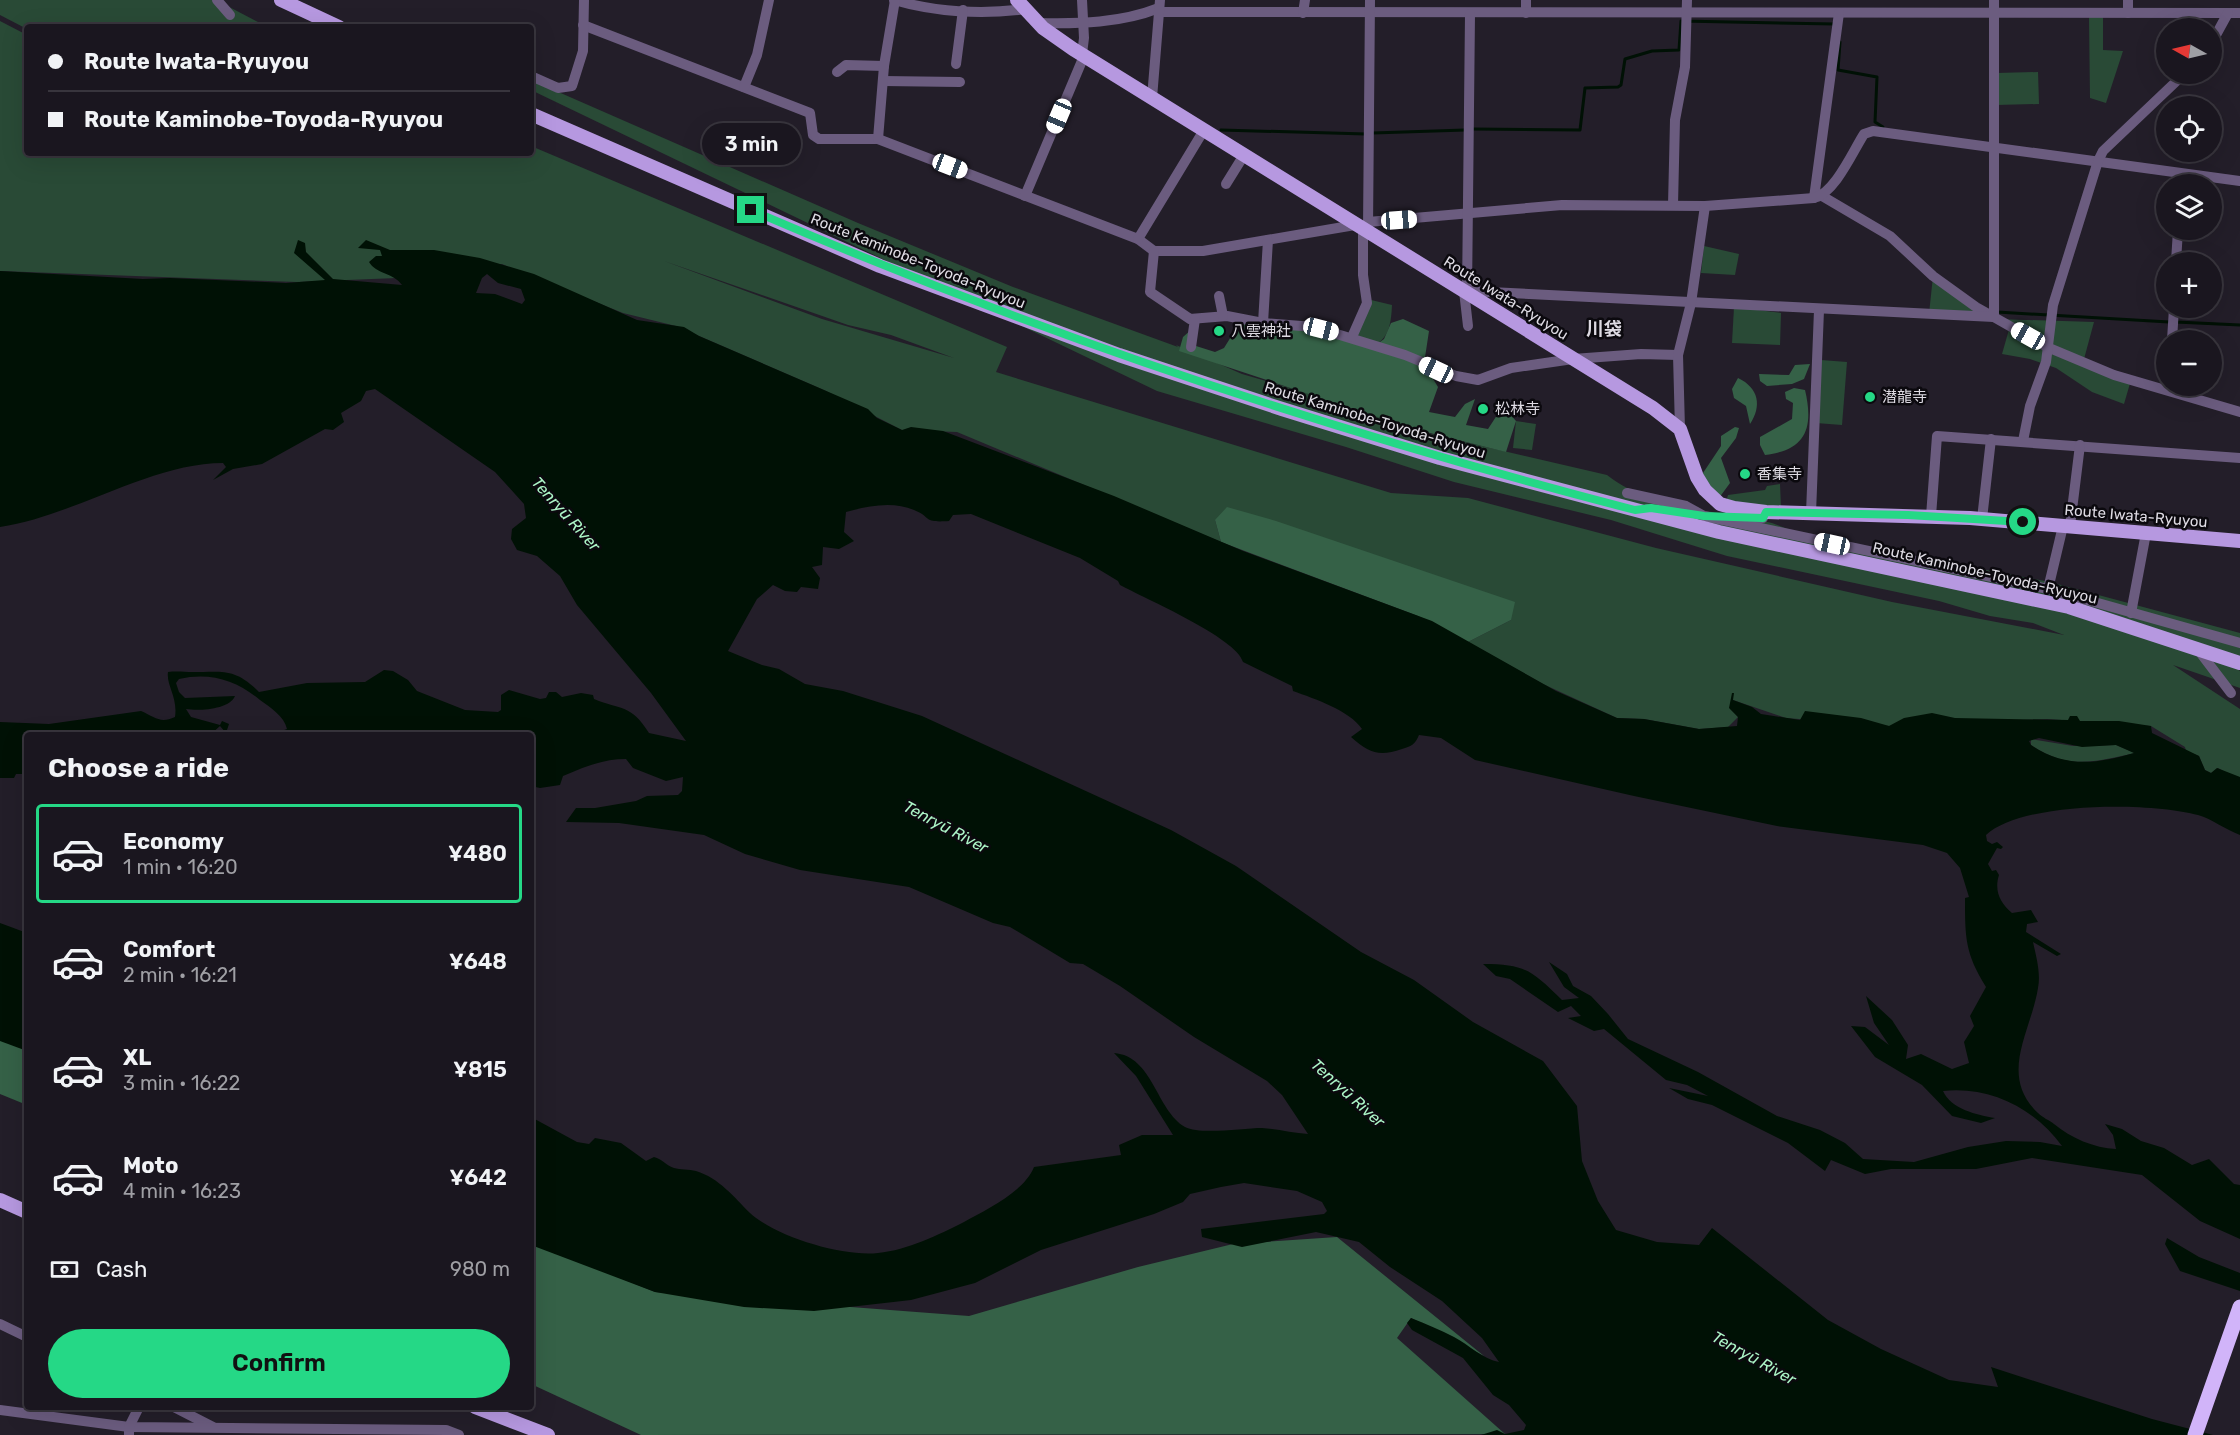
<!DOCTYPE html>
<html lang="en">
<head>
<meta charset="utf-8">
<style>
	body { margin:0; font-family:Rubik,"Noto Sans JP",sans-serif; background:#27232c; color:#f1f3f6; height:100vh; display:flex; flex-direction:column; font-size:22px; white-space:nowrap }
	* { box-sizing:border-box; margin:0 }
	p { font-size:20px; color:#9f9fa4 }
	.icon { flex:none; width:33px; height:33px; fill:none; stroke:currentColor; stroke-width:2; stroke-linecap:round; stroke-linejoin:round }
	.map { position:relative; flex:1; overflow:hidden }
	.drawer { position:absolute; left:24px; top:732px; width:510px; height:678px; display:flex; flex-direction:column; background:#1a161f; border-radius:6px; box-shadow:0 6px 24px #0002,0 0 0 2px #38353d }
	.drawer>* { flex:none }
	.hud { position:absolute; left:24px; top:24px; width:510px; height:132px; border-radius:6px; box-shadow:0 6px 24px #0002,0 0 0 2px #38353d; display:grid; align-content:center; height:132px; padding:0 24px; background:#1a161f }
	.needle { width:39px; rotate:278deg }
	.controls { position:absolute; left:2156px; top:18px; display:grid; gap:12px }
	.controls a { display:grid; place-items:center; width:66px; height:66px; border-radius:50%; background:#1a161f; box-shadow:0 6px 24px #0002,0 0 0 2px #38353d; font-size:30px }
	.end { position:absolute; width:27px; height:27px; margin:-14px; border:8px solid #25d886; background:#111; box-shadow:0 0 0 3px #111 }
	.from { border-radius:50% }
	.bubble { position:absolute; height:42px; border-radius:21px; background:#1a161f; box-shadow:0 6px 24px #0002,0 0 0 2px #38353d; font-size:20px; font-weight:600; line-height:42px; text-align:center }
	.car { position:absolute; width:18px; height:36px; margin:-18px -9px; border-radius:8px; box-shadow:0 0 4px 2px #0007; background:linear-gradient(#fff 24%,#345 0 40%,#fff 0 76%,#345 0 86%,#fff 0) }
	.hud b { display:flex; align-items:center; gap:21px; height:57px; font-size:22px }
	.hud b+b { border-top:2px solid #38353d }
	.hud i { width:15px; height:15px; background:#f1f3f6 }
	ul { padding:0; list-style:none }
	li { display:flex; align-items:center; gap:18px; height:99px; margin:0 12px 9px; padding:0 12px; border:3px solid transparent; border-radius:6px }
	li div { flex:1 }
	li b { display:block; font-size:22px }
	li em { font-style:normal; font-weight:600 }
	li.selected { border-color:#25d886 }
	li>.icon { width:54px; height:54px; stroke-width:1.5 }
	h2 { padding:0 24px; font-size:27px; line-height:72px }
	.pay { display:flex; align-items:center; gap:15px; height:66px; padding:0 24px; font-size:22px }
	.pay p { margin-inline-start:auto }
	.action { display:flex; gap:12px; margin-top:auto; padding:12px 24px }
	.action a { flex:1; height:69px; border-radius:36px; background:#25d886; color:#111; font-size:24px; font-weight:600; line-height:69px; text-align:center }
	.map>svg:first-child { display:block }
	.green { fill:#294a36; fill-rule:evenodd }
	.forest { fill:#356147 }
	.water { fill:#001105; fill-rule:evenodd }
	.lines { fill:none; stroke-linecap:round; stroke-linejoin:round }
	.stream { stroke:#001105; stroke-width:3 }
	.minor { stroke:#6b5c7f; stroke-width:10 }
	.major { stroke:#b698e0; stroke-width:14 }
	.highway { stroke:#d1b4f9; stroke-width:15 }
	.route { stroke:#25d886; stroke-width:8 }
	.poi-dot { fill:#25d886; stroke:#0b090e; stroke-width:2 }
	.labels { text-anchor:middle; dominant-baseline:central; stroke-width:5; stroke-linejoin:round; paint-order:stroke }
	.street-label { font-size:15px; fill:#dedbe3; stroke:#0b090e }
	.poi-label { font-size:15px; fill:#dedbe3; stroke:#0b090e; text-anchor:start }
	.water-label { font-size:16px; font-style:italic; fill:#adf6c8; stroke:#0b090e }
	.quarter-label { font-size:18px; font-weight:bold; fill:#dedbe3; stroke:#0b090e }
</style>
</head>
<body>
<div class="map">
<svg width="2240" height="1435" viewBox="0 0 2240 1435">
	<rect width="100%" height="100%" fill="#231e29"/>
	<!-- green -->
	<g class="green">
		<path d="M0,0h216l42,22 -3,5 -228,2 -27,-14z"/>
		<path d="M2103,16v34l20,1 -17,52 -16,-5 -1,-81z"/>
		<path d="M0,21l27,14v118h504v-7l476,201 -11,25 395,121 77,5 188,50 236,54 172,33 -31,-12 -43,-7 -51,-15 -212,-45 -116,-36 -157,-38 -108,-35 -189,-56 -626,-301v-10l327,143 155,64 165,60 -2,-2 66,29 99,29 85,30 181,42c45,36 111,34 165,48 11,4 23,9 35,13l243,46 190,51v34h-5l5,4v17l-67,-23 67,44v71l-22,-12 -7,5 -6,-3 -6,-14 -13,-5 -1,-4 -34,-21 -104,-7 -157,7 -104,-8 -53,-18 -3,8 8,9 -10,10 -29,2 -55,-10 -27,-1 -74,-34 -75,-42 43,-22 -296,-100 6,22 -264,-110 -55,-2 -78,-40 -148,-64 -53,-13 -121,-49 -105,14 -100,4 -297,-11zM664,261l184,64 43,10 63,23 -132,-39z"/>
		<path d="M2038,72l1,32 -43,1v-32z"/>
		<path d="M1704,246l35,8 -4,21 -34,-2z"/>
		<path d="M1933,276l55,41 -59,-3z"/>
		<path d="M1367,299l25,6c-1,17 -2,30 -16,40l-22,-11z"/>
		<path d="M1734,307l47,6 -1,32 -48,-2z"/>
		<path d="M1997,319l97,3 -10,37 47,21 -7,24 -32,-12 -36,-24 -26,-9 -28,-5 8,-28z"/>
		<path d="M1821,360l26,2 -5,63 -26,-2z"/>
		<path d="M1516,421l20,3 -4,26 -19,-2z"/>
		<path d="M1780,484l1,23 -55,-5 2,-7 37,-5 2,-4z"/>
		<path d="M2031,739l42,7 43,-1 19,8c-41,9 -67,17 -104,-8z"/>
	</g>
	<!-- forest -->
	<g class="forest">
		<path d="M1242,319l79,10 55,16 8,-6 7,-16 12,-4 26,12 -5,33 14,23 -9,25 26,5 10,-13 10,-5 -9,26 22,4 15,-23 13,15 -10,31 -92,-23 -235,-78 4,-14 9,-8 4,17 19,6 9,-4z"/>
		<path d="M1810,364l-6,15 -12,5 -25,2 -7,-5 -1,-7 30,1 6,-10z"/>
		<path d="M1738,378c21,10 24,28 12,46l-4,-18 -12,-8 -2,-9z"/>
		<path d="M1794,388l11,2c9,38 1,60 -40,65l-5,-10v-8l32,-18 1,-16 -7,-4 -1,-7z"/>
		<path d="M1735,427l4,1 -3,10 -15,20 9,25 -11,15 -20,-19 22,-33v-10z"/>
		<path d="M1227,507l49,14 239,81 -4,18 -43,22 -50,-26 -197,-74 -6,-22z"/>
		<path d="M0,1027l27,12v66l-27,-11z"/>
		<path d="M1337,1237l147,119 -73,-38 -14,20 108,96 -864,1 -110,-51v-142l124,50 314,24 169,-49 95,-23z"/>
	</g>
	<!-- water -->
	<g class="water">
		<path d="M298,240l7,3 1,9 27,27 69,6c-8,-12 -26,-11 -33,-23l7,-6h6l-2,-6 -22,-2 8,-8 24,10h44l46,8 54,16 103,46 47,7 15,9 169,73 9,9 25,12 9,-3 32,4 171,65 129,55 189,70 124,70 61,27 27,1 55,10 38,-3 1,-9 -9,-9 3,-15h2l-1,7 19,7 9,7 39,6 5,-9 56,7 28,8 15,-8 28,-5 23,5 113,2 2,-4h7l3,5h39l32,5 1,7 47,23 6,14 6,3 6,-5 23,9v58c-14,-5 -28,-16 -42,-20 -47,-13 -175,-14 -212,20l1,6 5,3 5,-2 6,5 -2,2 -4,-1 -9,16 4,7 4,-1 3,5c-5,16 1,28 13,38l19,-3 7,12 -11,2 -1,8 35,22 -4,2 -24,-14c3,14 8,31 5,46 -7,44 -40,87 0,125 5,5 11,7 16,11 17,14 40,24 62,25l-3,-14 -8,-11 17,5 19,12 23,7 28,17 17,-6 25,25 6,1v54l-40,-18 -58,-46 -110,-17 -56,11h-85l-26,5 -34,-14 -6,11 -37,-28 -76,-38 -24,-6 -19,-11 39,8 -21,-11 -21,-5 -62,-51 -10,2 -26,-13 13,-2 -10,-10 -13,6 -48,-33 -14,-3 -13,-12c43,0 49,7 79,36l17,-2 -15,-11 -15,-25 18,12 6,12 18,10 17,18 20,25 70,33 79,44 43,14 25,13 18,16 51,3 54,-15 38,-6 34,1 22,4c-28,-38 -72,-60 -119,-55 8,18 34,24 52,27l-14,5 -29,-7 -30,-31 -47,-28 -24,-31 14,1 24,18 -15,-22 -8,-27 26,24 16,25 -2,14 15,-5 31,15 17,-6 -5,-21 10,-16 -4,-10 16,-29c-21,-34 -21,-49 -21,-89l4,-1 -9,-29 -13,-15 -24,-8 -146,-19 -143,-30 -159,-36 -34,-22 -22,-3c-4,10 -8,11 -17,14 -23,8 -33,4 -51,-12l11,-8c-13,-19 -47,-30 -69,-38l-1,-5 -49,-24c-6,-24 -99,-64 -123,-77l-2,-4 -38,-23 -109,-44 -18,1 -4,6c-27,2 -17,-4 -35,-11 -21,-9 -47,-4 -68,2l-2,20 10,9 -15,8 -16,-2 -1,18 -10,2 8,11 -2,11 -17,-2 -4,5 -12,-1 -12,-6 -16,14 -29,52 34,14 17,4 26,15 38,7 79,25 249,114 65,36 125,86 53,28 59,42 70,39 34,45 5,55 16,40 18,29 41,12 42,3 13,-17 116,92 53,29 68,31 49,7 -7,-20 161,52 61,16h-732l16,-5 8,4 19,-4 2,-5 -17,-20 -16,-10 -30,-37 -51,-28 -5,-7 4,-5c15,6 30,12 43,19 15,8 29,22 45,25l-17,-24 -40,-37 -52,-34 -31,-25 -43,-10 -74,15 -40,-10 -1,-8 123,-15 3,-3 -5,-9 -25,-11 -53,-8 -23,4 -31,7 -7,8 -29,12 -113,36 -66,33 -64,17 -97,11 -70,-4 -89,-15 -124,-47v-128l46,25 12,2 6,-6 26,5 25,18 8,-4c8,2 13,9 20,11 6,2 15,1 22,3 23,7 38,26 54,42 26,24 93,44 128,40 30,-3 60,-18 86,-31 23,-13 60,-30 70,-55l87,-12 -2,-10 23,-10h31l-37,-59 -22,-23c39,3 42,57 71,74 15,8 59,1 77,1 15,1 31,5 46,6l-26,-39 -15,-14 -73,-44 -74,-51 -37,-22 -13,-1 -60,-36 -17,-4 -84,-36 -109,-17 -55,-16 -41,-19 -85,-12 -53,-1 10,-14h19l41,-7 11,-5 31,-1 4,-4 1,-14 -17,4 -33,-13 -7,-9c-23,0 -42,8 -63,17l-3,9 -20,3 -9,-2v-51h-261l17,-6c-3,-13 -16,-21 -27,-29 -24,-20 -50,-28 -81,-21l-3,4 3,9 6,6 50,-2c-6,14 -37,15 -49,13l5,8 29,8 2,-4 7,3 -3,9 -6,-7 -10,9h-183v56l-4,-17h-7l-2,4h-14v-56l49,2 92,-13c14,6 19,13 34,6 3,-20 -9,-32 -7,-45 9,-1 16,0 25,0 31,0 42,-4 66,20l48,-9 58,-1 19,-12 9,1 15,9 9,11 48,19 33,2 3,-2v-15l8,-5 31,9 6,-1 3,-6h7l6,5 19,-4 12,2 1,4c27,11 37,5 55,34l37,8 -35,-48 -74,-88 -17,-29 -23,-20 -20,-6 -6,-11 1,-10 14,-11 -2,-14 -29,-32 -120,-83 -9,2 -5,10 -20,12 3,9 -11,8 -8,-1 -63,35 -29,5 -20,11 13,-13 -3,-4c-72,0 -149,53 -223,64v-256l143,8 27,-1 116,5 39,-3 -31,-27zM487,274l11,9 23,6 4,11 -3,4 -27,-10 -19,-1 6,-15zM2039,738l43,9 34,-2 18,8c-37,11 -69,15 -103,-8l-2,-4z"/>
		<path d="M0,923l27,10v118l-27,-10z"/>
		<path d="M2167,1238l32,19 41,16v18l-60,-20 -15,-27z"/>
	</g>
	<g class="lines">
		<!-- stream -->
		<g class="stream">
			<path d="M1840,42l-2,28 39,7 -2,45 8,5"/>
			<path d="M1472,129l108,1 5,-42 33,-1 3,-2 4,-26 27,-8 27,-1 2,-29 154,3"/>
			<path d="M1221,130l145,4"/>
			<path d="M1373,133l92,-3"/>
			<path d="M1997,312l172,10"/>
			<path d="M2176,322l64,3"/>
		</g>
		<!-- minor -->
		<g class="minor">
			<path d="M217,0l13,15"/>
			<path d="M894,0c41,12 88,15 131,9"/>
			<path d="M1526,0v13"/>
			<path d="M2128,0v13"/>
			<path d="M1159,12l1081,1"/>
			<path d="M1303,13l2,-13"/>
			<path d="M1038,23c41,1 83,0 121,-15"/>
			<path d="M583,25l227,88 3,22 6,4h59l260,100 16,12h49l152,-26"/>
			<path d="M2211,44l17,-31"/>
			<path d="M1082,54l2,-16 -2,-38"/>
			<path d="M956,64l7,-54"/>
			<path d="M837,72l9,-7 38,1"/>
			<path d="M531,76l27,12 14,-2 11,-35 1,-51"/>
			<path d="M883,81l77,1"/>
			<path d="M744,87l13,-32 12,-55"/>
			<path d="M1152,98l8,-98"/>
			<path d="M878,139l6,-73 11,-66"/>
			<path d="M1226,184l18,-29"/>
			<path d="M1025,196l59,-140"/>
			<path d="M1822,196l68,40 43,40 43,31 71,40 67,28 126,37"/>
			<path d="M1814,198l25,-185"/>
			<path d="M1673,205l2,-85 10,-53 2,-67"/>
			<path d="M1368,222l194,-17 143,1 109,-8c21,-5 39,-47 50,-64l9,-3 367,50"/>
			<path d="M1368,228l2,-228"/>
			<path d="M1138,239l66,-109"/>
			<path d="M1154,251l-4,41 40,27 37,-3 36,7 51,4 91,28 51,21 22,4 33,-12 62,-9 68,-5 37,1"/>
			<path d="M2176,262l2,-32"/>
			<path d="M1464,291l4,35"/>
			<path d="M1469,291l525,26v-317"/>
			<path d="M1467,294l3,-280"/>
			<path d="M1219,296l4,20"/>
			<path d="M1263,323l5,-83"/>
			<path d="M1352,337l15,-34 -4,-28v-46"/>
			<path d="M2172,340l2,-32"/>
			<path d="M1191,347l4,-28"/>
			<path d="M1680,429l-2,-74 13,-52 14,-97"/>
			<path d="M2023,441l7,-35 16,-44 7,-57 45,-144 5,-10 81,-77"/>
			<path d="M1627,493l59,13 18,10 344,73 192,54"/>
			<path d="M1647,509l47,6"/>
			<path d="M1811,513l8,-203"/>
			<path d="M1931,516l6,-80 303,22"/>
			<path d="M1730,517l33,1 2,-5"/>
			<path d="M1982,519l9,-80"/>
			<path d="M2070,526l10,-81"/>
			<path d="M2048,589l15,-63"/>
			<path d="M2131,613l15,-80"/>
			<path d="M2196,647l35,46"/>
			<path d="M0,1324l27,13"/>
			<path d="M174,1407l39,20"/>
			<path d="M0,1410l129,17 317,3 13,5"/>
			<path d="M129,1435v-8l10,-20"/>
		</g>
		<!-- major -->
		<g class="major">
			<path d="M281,0l58,27"/>
			<path d="M1017,0l26,28 30,21 580,359 27,21 17,48 8,13 15,14 14,4 32,4 204,6 270,23"/>
			<path d="M531,114l349,152 239,89 163,54 158,49 279,74 350,75 171,56"/>
			<path d="M0,1200l27,12"/>
			<path d="M475,1407l73,28"/>
		</g>
		<!-- highway -->
		<path class="highway" d="M2195,1435l45,-128"/>
	</g>
	<g class="lines">
		<!-- route -->
		<path class="route" d="M751,210c287,124 582,222 884,300l16,-2 53,8 59,2 3,-6 142,3 115,7"/>
	</g>
	<!-- markers -->
	<g class="poi-dot">
		<circle cx="1219" cy="331" r="6"/>
		<circle cx="1870" cy="397" r="6"/>
		<circle cx="1483" cy="409" r="6"/>
		<circle cx="1745" cy="474" r="6"/>
	</g>
	<g class="labels">
		<!-- street labels -->
		<g class="street-label">
			<text transform="translate(918 261) rotate(22)">Route Kaminobe-Toyoda-Ryuyou</text>
			<text transform="translate(1506 298) rotate(32)">Route Iwata-Ryuyou</text>
			<text transform="translate(1375 420) rotate(17)">Route Kaminobe-Toyoda-Ryuyou</text>
			<text transform="translate(2136 516) rotate(5)">Route Iwata-Ryuyou</text>
			<text transform="translate(1985 573) rotate(13)">Route Kaminobe-Toyoda-Ryuyou</text>
		</g>
		<!-- poi labels -->
		<g class="poi-label">
			<text x="1231" y="331">八雲神社</text>
			<text x="1882" y="397">潜龍寺</text>
			<text x="1495" y="409">松林寺</text>
			<text x="1757" y="474">香集寺</text>
		</g>
		<!-- water labels -->
		<g class="water-label">
			<text transform="translate(566 514) rotate(48)">Tenryū River</text>
			<text transform="translate(946 827) rotate(28)">Tenryū River</text>
			<text transform="translate(1348 1093) rotate(42)">Tenryū River</text>
			<text transform="translate(1754 1358) rotate(29)">Tenryū River</text>
		</g>
		<!-- quarter labels -->
		<g class="quarter-label">
			<text x="1604" y="329">川袋</text>
		</g>
	</g>
</svg>
<div class="controls">
<a><svg class="needle" viewBox="-14 -14 28 28"><path d="M0-13l5 13h-10z" fill="#e53935"/><path d="M0 13l5-13h-10z" fill="#9f9fa4"/></svg></a>
<a><svg class="icon" aria-label="locate" viewBox="0 0 24 24"><circle cx="12" cy="12" r="6"/><path d="M12 2v4M12 18v4M2 12h4M18 12h4"/></svg></a>
<a><svg class="icon" aria-label="layers" viewBox="0 0 24 24"><path d="M12 4l9 5-9 5-9-5zM3 14l9 5 9-5"/></svg></a>
<a>+</a>
<a>−</a>
</div>
<i class="end from" style="left:2023px;top:522px"></i>
<i class="end" style="left:751px;top:210px"></i>
<div class="bubble" style="left:702px;top:123px;width:99px">3 min</div>
<i class="car" style="left:1059px;top:116px;rotate:203deg"></i>
<i class="car" style="left:950px;top:166px;rotate:111deg"></i>
<i class="car" style="left:1399px;top:220px;rotate:86deg"></i>
<i class="car" style="left:1321px;top:329px;rotate:104deg"></i>
<i class="car" style="left:2028px;top:336px;rotate:299deg"></i>
<i class="car" style="left:1436px;top:370px;rotate:295deg"></i>
<i class="car" style="left:1832px;top:544px;rotate:282deg"></i>
<div class="hud">
<b><i class="from"></i>Route Iwata-Ryuyou</b>
<b><i></i>Route Kaminobe-Toyoda-Ryuyou</b>
</div>
<section class="drawer">
<h2>Choose a ride</h2>
<ul>
<li class="selected"><svg class="icon" aria-label="car" viewBox="0 0 24 24"><path d="M5 17H2v-5l4-1 3-4h7l3 4 3 1v5h-3M9 17h6M6 11h13"/><circle cx="7" cy="17" r="2"/><circle cx="17" cy="17" r="2"/></svg><div><b>Economy</b><p>1 min · 16:20</p></div><em>¥480</em></li>
<li><svg class="icon" aria-label="car" viewBox="0 0 24 24"><path d="M5 17H2v-5l4-1 3-4h7l3 4 3 1v5h-3M9 17h6M6 11h13"/><circle cx="7" cy="17" r="2"/><circle cx="17" cy="17" r="2"/></svg><div><b>Comfort</b><p>2 min · 16:21</p></div><em>¥648</em></li>
<li><svg class="icon" aria-label="car" viewBox="0 0 24 24"><path d="M5 17H2v-5l4-1 3-4h7l3 4 3 1v5h-3M9 17h6M6 11h13"/><circle cx="7" cy="17" r="2"/><circle cx="17" cy="17" r="2"/></svg><div><b>XL</b><p>3 min · 16:22</p></div><em>¥815</em></li>
<li><svg class="icon" aria-label="car" viewBox="0 0 24 24"><path d="M5 17H2v-5l4-1 3-4h7l3 4 3 1v5h-3M9 17h6M6 11h13"/><circle cx="7" cy="17" r="2"/><circle cx="17" cy="17" r="2"/></svg><div><b>Moto</b><p>4 min · 16:23</p></div><em>¥642</em></li>
</ul>
<div class="pay"><svg class="icon" aria-label="cash" viewBox="0 0 24 24"><path d="M3 7h18v10H3z"/><circle cx="12" cy="12" r="2"/></svg>Cash<p>980 m</p></div>
<div class="action"><a>Confirm</a></div>
</section>
</div>
</body>
</html>
